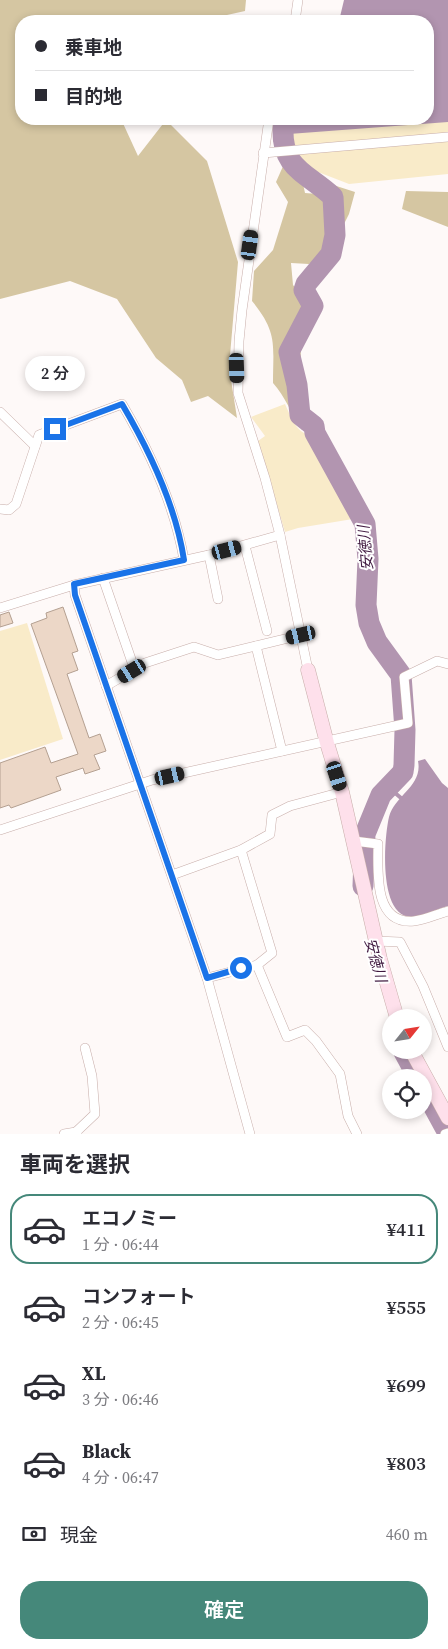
<!DOCTYPE html>
<html lang="ja">
<head>
<meta charset="utf-8">
<style>
	body { margin:0; font-family:"Source Serif 4","Noto Sans JP",serif; background:#f7f7f7; color:#2b2b33; height:100vh; display:flex; flex-direction:column; font-size:19px; white-space:nowrap }
	* { box-sizing:border-box; margin:0 }
	p { font-size:16px; color:#7c7c81 }
	.icon { flex:none; width:28px; height:28px; fill:none; stroke:currentColor; stroke-width:2; stroke-linecap:round; stroke-linejoin:round }
	.map { position:relative; height:1134px; overflow:hidden }
	.details { display:flex; flex-direction:column; background:#fff; flex:1 }
	.details>* { flex:none }
	.top-card { position:absolute; left:15px; top:15px; width:419px; height:110px; border-radius:20px; box-shadow:0 2px 8px #0003; display:grid; align-content:center; height:110px; padding:0 20px; background:#fff }
	.needle { width:32px; rotate:60deg }
	.buttons { position:absolute; left:382px; top:1009px; display:grid; gap:10px }
	.buttons a { display:grid; place-items:center; width:50px; height:50px; border-radius:50%; background:#fff; box-shadow:0 2px 8px #0003; font-size:25px }
	.end { position:absolute; width:22px; height:22px; margin:-11px; border:6px solid #1a73e8; background:#fff; box-shadow:0 0 0 2px #fff }
	.from { border-radius:50% }
	.bubble { position:absolute; height:35px; border-radius:18px; background:#fff; box-shadow:0 2px 8px #0003; font-size:16px; font-weight:600; line-height:35px; text-align:center }
	.car { position:absolute; width:15px; height:30px; margin:-15px -8px; border-radius:6px; box-shadow:0 0 4px 1px #0007; background:linear-gradient(#222 24%,#8ab4d8 0 40%,#222 0 76%,#8ab4d8 0 86%,#222 0) }
	.top-card b { display:flex; align-items:center; gap:18px; height:48px; font-size:19px }
	.top-card b+b { border-top:1px solid #e1e1e2 }
	.top-card i { width:12px; height:12px; background:#2b2b33 }
	ul { padding:0; list-style:none }
	li { display:flex; align-items:center; gap:15px; height:70px; margin:0 10px 8px; padding:0 10px; border:2px solid transparent; border-radius:20px }
	li div { flex:1 }
	li b { display:block; font-size:19px }
	li em { font-style:normal; font-weight:600 }
	li.on { border-color:#45887a }
	li>.icon { width:45px; height:45px; stroke-width:1.5 }
	h2 { padding:0 20px; font-size:22px; line-height:60px }
	.pay { display:flex; align-items:center; gap:12px; height:55px; padding:0 20px; font-size:19px }
	.pay p { margin-inline-start:auto }
	.button { display:flex; gap:10px; margin-top:auto; padding:10px 20px }
	.button a { flex:1; height:58px; border-radius:20px; background:#45887a; color:#fff; font-size:20px; font-weight:600; line-height:58px; text-align:center }
	.map>svg:first-child { display:block }
	.green { fill:#f9ebc9 }
	.forest { fill:#d5c6a2 }
	.water { fill:#b295b0 }
	.lines { fill:none; stroke-linecap:round; stroke-linejoin:round }
	.stream { stroke:#b295b0; stroke-width:4 }
	.river { stroke:#b295b0; stroke-width:21 }
	.building { fill:#ecd7c7; stroke:#b4a091 }
	.street-casing { stroke:#c8aeaa; stroke-width:10 }
	.secondary-casing { stroke:#c8aeaa; stroke-width:15 }
	.street { stroke:#fff; stroke-width:9 }
	.secondary { stroke:#fee0eb; stroke-width:14 }
	.route { stroke:#1a73e8; stroke-width:6 }
	.labels { text-anchor:middle; dominant-baseline:central; stroke-width:4; stroke-linejoin:round; paint-order:stroke }
	.water-label { font-size:15px; font-style:italic; fill:#401a40; stroke:#fff }
</style>
</head>
<body>
<div class="map">
<svg width="448" height="1134" viewBox="0 0 448 1134">
	<rect width="100%" height="100%" fill="#fef9f8"/>
	<!-- green -->
	<g class="green">
		<path d="M448,120v54l-99,10 -67,-26 -2,-28z"/>
		<path d="M285,404c6,13 12,32 29,31l45,83 -61,10 -13,4 -27,-91 7,-5 -14,-19z"/>
		<path d="M27,623l36,116 -63,21v-129z"/>
	</g>
	<!-- forest -->
	<g class="forest">
		<path d="M0,0h246l-1,11 -45,10h-179v98h100l17,37 28,-36 41,41 31,101 -9,105 8,51 -29,-22 -17,6 -9,-22 -26,-22 -39,-59 -47,-18 -70,18z"/>
		<path d="M284,164l18,15 3,14 13,1 9,-11 28,9 -6,22 -17,34 -23,16 -18,-1 2,22 22,27c-4,10 -13,25 -14,36 -2,28 9,54 10,82h-9c-10,-15 -17,-34 -29,-47 0,-39 5,-50 -21,-82l2,-30 19,-21 15,-48 -12,-20z"/>
		<path d="M406,191l42,1v35l-46,-18z"/>
	</g>
	<!-- water -->
	<g class="water">
		<path d="M344,0h104v122l-159,12 -9,-4 2,-11h146v-98h-89z"/>
		<path d="M425,759l17,24 6,5v118c-11,3 -26,11 -37,11 -33,-1 -27,-79 -22,-100 6,-22 34,-31 29,-56z"/>
	</g>
	<g class="lines">
		<!-- stream -->
		<path class="stream" d="M388,787l13,11"/>
		<!-- river -->
		<g class="river">
			<path d="M293,119l-10,7c-2,43 23,46 50,71l2,38 -4,19 -25,30 -2,6 9,16 -24,46 8,33 3,30 14,11 1,7 50,91 3,35 -2,46 3,18 8,19 24,33 4,55 -1,35 -1,7 -22,23 -16,39 -2,52"/>
			<path d="M403,1050l15,28"/>
			<path d="M424,1089l24,44"/>
		</g>
	</g>
	<!-- building -->
	<g class="building">
		<path d="M63,607l15,44 -6,2 6,17 -11,4 22,64 11,-4 6,17 -12,4 6,14 -15,5 -2,-6 -27,9 5,13 -50,18 -2,-3 -9,3v-45l45,-16 6,16 27,-9 -47,-130 16,-6 -1,-5z"/>
		<path d="M9,612l4,11 -13,4v-12z"/>
	</g>
	<g class="lines">
		<defs>
			<g id="street">
				<path d="M295,21l3,-21"/>
				<path d="M269,119l-27,191 -3,31 -1,52 27,85 15,57 28,135"/>
				<path d="M263,153l185,-16"/>
				<path d="M0,412l35,34"/>
				<path d="M0,509l9,1 7,-6 23,-69 83,-31c27,46 53,103 62,156"/>
				<path d="M245,546l22,85"/>
				<path d="M209,555l9,44"/>
				<path d="M103,578l30,87"/>
				<path d="M74,585l1,10 132,383 43,156"/>
				<path d="M0,608l74,-23 135,-30 71,-20"/>
				<path d="M256,646l26,105"/>
				<path d="M106,686l39,-23 49,-16 24,8 83,-20"/>
				<path d="M0,830l152,-50 256,-57 -4,-46 33,-16 11,3"/>
				<path d="M354,841l24,3c0,27 -5,81 36,77 11,-1 23,-7 34,-10"/>
				<path d="M172,875l69,-25 29,-16 2,-19 18,-9 52,-14"/>
				<path d="M376,941l24,1 23,44 25,61"/>
				<path d="M257,965l30,72 18,-7 11,11 24,33 8,42 9,18"/>
				<path d="M207,978l50,-13 15,-12 -31,-103"/>
				<path d="M76,1132l19,-18 -3,-38 -7,-28"/>
				<path d="M64,1134l12,-2 1,2"/>
				<path d="M445,1134l3,-1"/>
			</g>
			<g id="secondary">
				<path d="M308,670l19,73 15,49 38,167 17,59"/>
				<path d="M411,1050l37,68"/>
			</g>
		</defs>
		<!-- street casing -->
		<use href="#street" class="street-casing"/>
		<!-- secondary casing -->
		<use href="#secondary" class="secondary-casing"/>
		<!-- street -->
		<use href="#street" class="street"/>
		<!-- secondary -->
		<use href="#secondary" class="secondary"/>
	</g>
	<g class="lines">
		<!-- route -->
		<path class="route" d="M55,429l67,-25c27,46 54,103 62,156l-110,24 1,11 132,383 34,-10"/>
	</g>
	<g class="labels">
		<!-- water labels -->
		<g class="water-label">
			<text transform="translate(365 548) rotate(-95)">安徳川</text>
			<text transform="translate(376 960) rotate(75)">安徳川</text>
		</g>
	</g>
</svg>
<div class="buttons">
<a><svg class="needle" viewBox="-14 -14 28 28"><path d="M0-13l5 13h-10z" fill="#e53935"/><path d="M0 13l5-13h-10z" fill="#7c7c81"/></svg></a>
<a><svg class="icon" aria-label="locate" viewBox="0 0 24 24"><circle cx="12" cy="12" r="6"/><path d="M12 2v4M12 18v4M2 12h4M18 12h4"/></svg></a>
</div>
<i class="end from" style="left:241px;top:968px"></i>
<i class="end" style="left:55px;top:429px"></i>
<div class="bubble" style="left:25px;top:356px;width:60px">2 分</div>
<i class="car" style="left:250px;top:245px;rotate:8deg"></i>
<i class="car" style="left:237px;top:368px;rotate:178deg"></i>
<i class="car" style="left:227px;top:550px;rotate:75deg"></i>
<i class="car" style="left:301px;top:635px;rotate:257deg"></i>
<i class="car" style="left:132px;top:671px;rotate:239deg"></i>
<i class="car" style="left:170px;top:776px;rotate:77deg"></i>
<i class="car" style="left:337px;top:776px;rotate:162deg"></i>
<div class="top-card">
<b><i class="from"></i>乗車地</b>
<b><i></i>目的地</b>
</div>
</div>
<section class="details">
<h2>車両を選択</h2>
<ul>
<li class="on"><svg class="icon" aria-label="car" viewBox="0 0 24 24"><path d="M5 17H2v-5l4-1 3-4h7l3 4 3 1v5h-3M9 17h6M6 11h13"/><circle cx="7" cy="17" r="2"/><circle cx="17" cy="17" r="2"/></svg><div><b>エコノミー</b><p>1 分 · 06:44</p></div><em>¥411</em></li>
<li><svg class="icon" aria-label="car" viewBox="0 0 24 24"><path d="M5 17H2v-5l4-1 3-4h7l3 4 3 1v5h-3M9 17h6M6 11h13"/><circle cx="7" cy="17" r="2"/><circle cx="17" cy="17" r="2"/></svg><div><b>コンフォート</b><p>2 分 · 06:45</p></div><em>¥555</em></li>
<li><svg class="icon" aria-label="car" viewBox="0 0 24 24"><path d="M5 17H2v-5l4-1 3-4h7l3 4 3 1v5h-3M9 17h6M6 11h13"/><circle cx="7" cy="17" r="2"/><circle cx="17" cy="17" r="2"/></svg><div><b>XL</b><p>3 分 · 06:46</p></div><em>¥699</em></li>
<li><svg class="icon" aria-label="car" viewBox="0 0 24 24"><path d="M5 17H2v-5l4-1 3-4h7l3 4 3 1v5h-3M9 17h6M6 11h13"/><circle cx="7" cy="17" r="2"/><circle cx="17" cy="17" r="2"/></svg><div><b>Black</b><p>4 分 · 06:47</p></div><em>¥803</em></li>
</ul>
<div class="pay"><svg class="icon" aria-label="cash" viewBox="0 0 24 24"><path d="M3 7h18v10H3z"/><circle cx="12" cy="12" r="2"/></svg>現金<p>460 m</p></div>
<div class="button"><a>確定</a></div>
</section>
</body>
</html>
